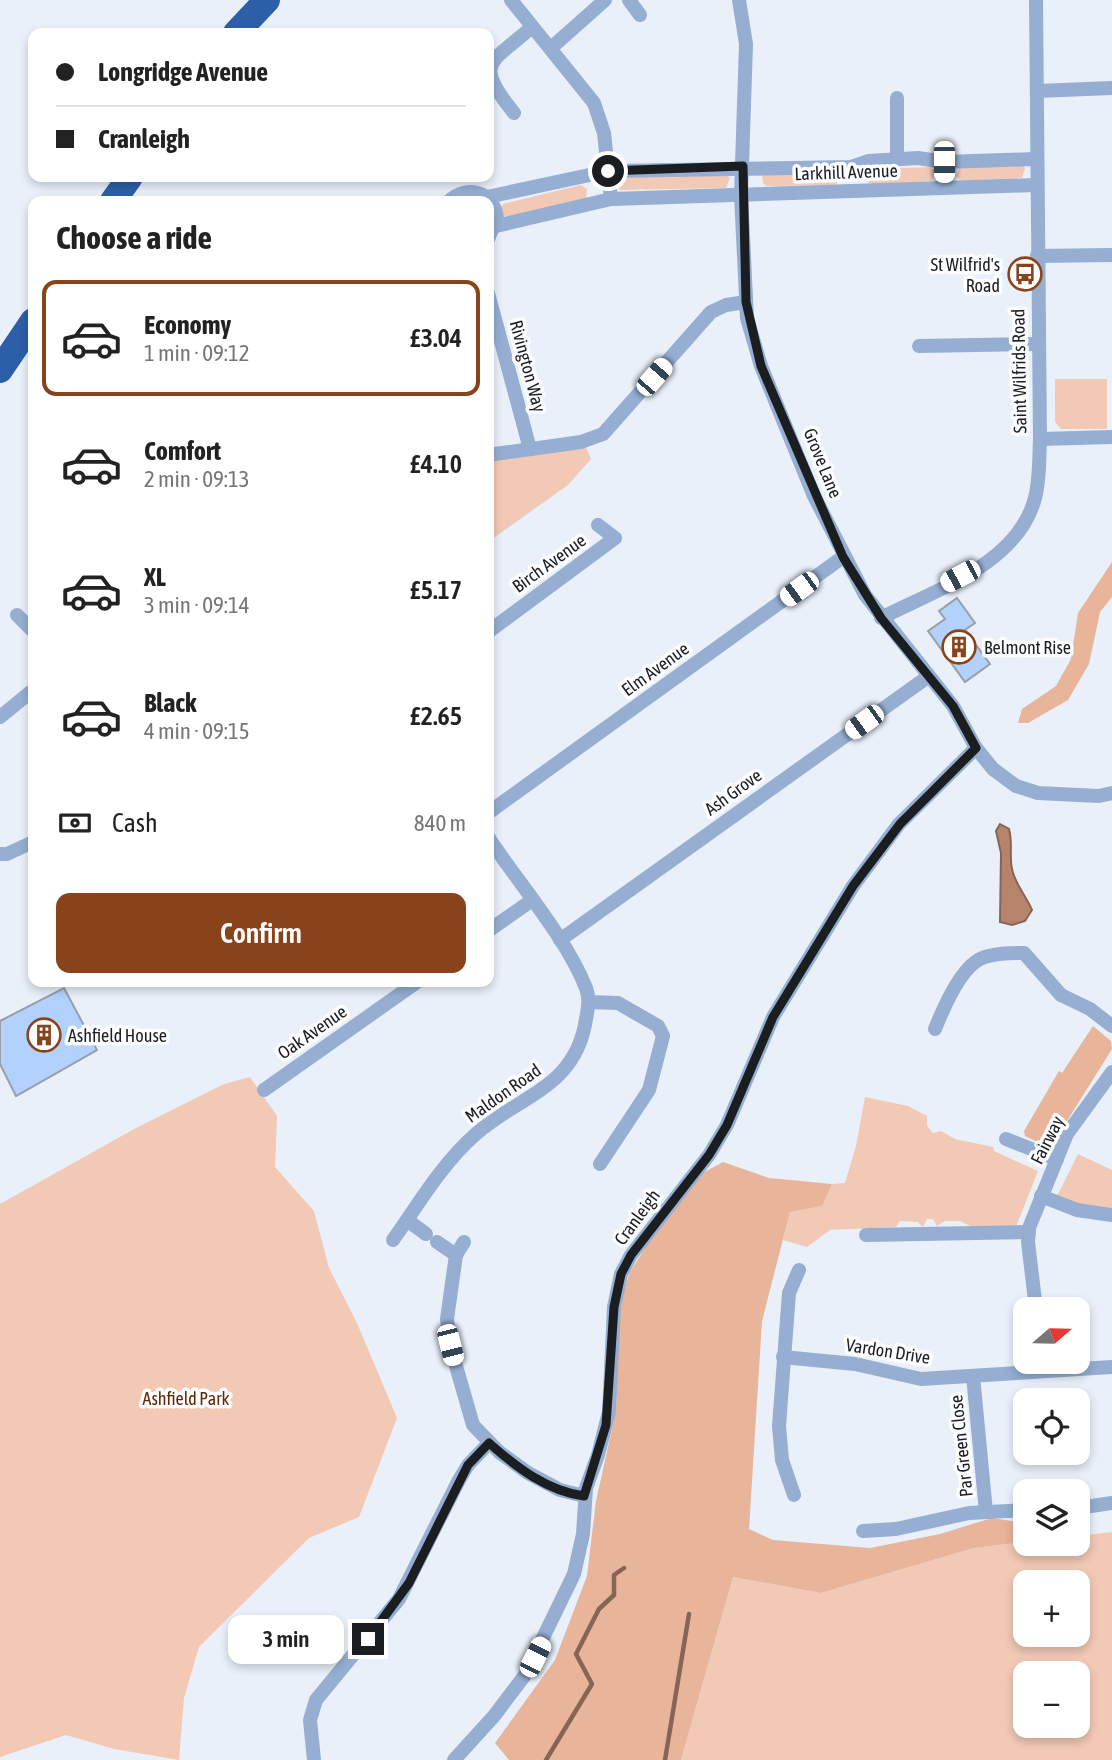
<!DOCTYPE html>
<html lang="en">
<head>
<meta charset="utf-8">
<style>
	body { margin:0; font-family:"Asap Condensed",sans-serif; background:#f2f2f2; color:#222; height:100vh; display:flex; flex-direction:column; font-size:26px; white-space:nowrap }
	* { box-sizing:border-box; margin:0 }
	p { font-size:23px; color:#767676 }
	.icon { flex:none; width:38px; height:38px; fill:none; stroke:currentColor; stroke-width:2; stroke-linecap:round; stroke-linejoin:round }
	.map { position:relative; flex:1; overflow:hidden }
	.drawer { position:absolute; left:28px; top:196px; width:466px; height:791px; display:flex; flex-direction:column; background:#fff; border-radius:14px; box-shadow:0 4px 10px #0003 }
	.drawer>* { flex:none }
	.guide { position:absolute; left:28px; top:28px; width:466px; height:154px; border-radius:14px; box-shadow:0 4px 10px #0003; display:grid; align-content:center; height:154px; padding:0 28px; background:#fff }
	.needle { width:46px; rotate:70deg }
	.tools { position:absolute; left:1013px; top:1297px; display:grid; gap:14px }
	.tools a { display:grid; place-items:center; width:77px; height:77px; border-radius:14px; background:#fff; box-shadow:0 4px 10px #0003; font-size:35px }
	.end { position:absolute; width:32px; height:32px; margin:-16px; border:9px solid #1b1e21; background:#fff; box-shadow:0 0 0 4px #fff }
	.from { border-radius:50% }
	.bubble { position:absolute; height:49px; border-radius:14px; background:#fff; box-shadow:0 4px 10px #0003; font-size:23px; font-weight:600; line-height:49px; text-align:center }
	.car { position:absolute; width:21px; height:42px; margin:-21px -10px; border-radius:9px; box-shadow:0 0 5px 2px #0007; background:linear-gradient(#fff 24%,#345 0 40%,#fff 0 76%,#345 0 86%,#fff 0) }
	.guide b { display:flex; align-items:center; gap:24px; height:66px; font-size:26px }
	.guide b+b { border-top:2px solid #e0e0e0 }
	.guide i { width:18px; height:18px; background:#222 }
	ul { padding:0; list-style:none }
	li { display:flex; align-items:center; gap:21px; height:116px; margin:0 14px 10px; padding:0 14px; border:4px solid transparent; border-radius:14px }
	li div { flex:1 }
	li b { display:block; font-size:26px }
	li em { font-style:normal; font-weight:600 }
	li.active { border-color:#88431a }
	li>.icon { width:63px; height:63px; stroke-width:1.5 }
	h2 { padding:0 28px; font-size:32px; line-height:84px }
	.pay { display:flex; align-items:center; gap:18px; height:77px; padding:0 28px; font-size:26px }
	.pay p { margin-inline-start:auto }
	.cta { display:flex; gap:14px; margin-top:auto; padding:14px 28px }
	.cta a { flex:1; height:80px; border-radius:14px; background:#88431a; color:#fff; font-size:28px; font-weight:600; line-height:80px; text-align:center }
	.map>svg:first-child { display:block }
	.green { fill:#f2c9b5; fill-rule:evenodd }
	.forest { fill:#e8b49a }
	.water { fill:#b5846b; stroke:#876555; stroke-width:2 }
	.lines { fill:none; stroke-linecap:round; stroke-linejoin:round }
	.stream { stroke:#876555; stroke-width:4.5 }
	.building { fill:#b2d1fd; stroke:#999fa8; stroke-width:2 }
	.street { stroke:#95aed2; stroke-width:14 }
	.highway { stroke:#2c5fa8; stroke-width:26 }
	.route { stroke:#1b1e21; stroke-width:9 }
	.labels { text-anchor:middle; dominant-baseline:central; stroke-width:7; stroke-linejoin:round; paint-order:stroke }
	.street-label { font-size:18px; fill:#1b1e21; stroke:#fbfdff }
	.poi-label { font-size:18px; fill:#1b1e21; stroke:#fbfdff; text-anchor:start }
	.park-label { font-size:18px; fill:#642700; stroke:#fbfdff }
</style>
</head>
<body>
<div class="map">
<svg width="1112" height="1760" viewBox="0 0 1112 1760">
	<rect width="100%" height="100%" fill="#e9f0fa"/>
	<!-- green -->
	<g class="green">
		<path d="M1020,163l5,5 -3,10 -61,3 -5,-5 4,-10z"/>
		<path d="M930,167l6,5 -4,9 -61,4 -5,-5 4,-11z"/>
		<path d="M834,170l6,5 -4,10 -69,1 -4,-3 -1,-6 3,-4z"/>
		<path d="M724,173l6,5 -4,10 -105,2 -5,-3 -1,-6 4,-4z"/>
		<path d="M581,185l6,4 -1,10 -79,18 -5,-2 -2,-6 3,-5z"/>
		<path d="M1055,379h52v50h-46l-6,-7z"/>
		<path d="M586,447l5,12 -23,26 -80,57v-78l12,-7z"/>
		<path d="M250,1077l27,39 -2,51 39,44 15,57 28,55 40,95 -38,99 -50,21 -110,109 -15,51 -5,62 -65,-11 -48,-14 -66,22v-553l136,-76 88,-44z"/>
		<path d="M865,1097l43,9 19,10v10l6,7 8,-2 14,8 38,8 1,4 44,20 -22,56h-44l-12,-6h-15l-8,5 -4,-7h-6l-4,8 -5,-5 -18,-1 -4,6 -66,3 -23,17 -24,-7 7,-28 31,-6 11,-22 13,-1 11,-37z"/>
		<path d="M1078,1154l34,16v38l-34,-4 -21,-8z"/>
		<path d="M1112,1532v228h-431l52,-183 88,16 153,-45 51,-6 53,2v-8zM1026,1582h52v52h-52zM1026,1673h52v53h-52z"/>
	</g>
	<!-- forest -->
	<g class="forest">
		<path d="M1112,562v35l-12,15 -11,52 -21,36 -40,23h-10l4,-14 34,-23 15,-27 7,-46z"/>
		<path d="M1093,1026l18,15 1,8 -60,96h-8l-19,-9 -1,-5 35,-60 3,2z"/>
		<path d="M723,1162l46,16 63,6 -10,22 -32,6 -28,109 -13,208 24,11 97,8 70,-14 52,-16 33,5v19l-51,6 -153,45 -88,-16 -52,183h-172l-14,-17 60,-83 32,-84 9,-75 20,-90 4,-110 10,-29 32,-51 37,-46z"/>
	</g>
	<!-- water -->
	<path class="water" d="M1000,824l9,5c4,14 0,25 3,40 3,15 14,27 20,41l-7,11 -13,4 -12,-3 1,-69 -5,-22z"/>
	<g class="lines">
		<!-- stream -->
		<g class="stream">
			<path d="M546,1760l46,-76 -16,-30 23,-45 15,-14v-20l10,-7"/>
			<path d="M665,1760l24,-146"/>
		</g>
	</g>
	<!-- building -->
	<g class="building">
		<path d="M957,598l18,25 -10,7 25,34 -25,18 -37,-51 17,-12 -6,-8z"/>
		<path d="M64,988l33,62 -81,46 -16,-32v-43z"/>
	</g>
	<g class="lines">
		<!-- street -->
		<g class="street">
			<path d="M511,0l83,103 10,30 7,66"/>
			<path d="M629,0l11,15"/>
			<path d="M739,0l7,44 -5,151 6,123 14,48 53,130 51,99 88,111 23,42 17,21 23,17 22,7 61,3 13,-3"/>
			<path d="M551,48l54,-48"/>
			<path d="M1037,91l75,-3"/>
			<path d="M897,98v61"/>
			<path d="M514,113c-41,-51 -24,-49 18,-86"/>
			<path d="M487,197l121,-26 243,-4 17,-6 50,-3 26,4 92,-3"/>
			<path d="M449,201c19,-17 45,-9 48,17l-9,21"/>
			<path d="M496,226l115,-27 425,-14"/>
			<path d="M1037,256l75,-1"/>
			<path d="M488,293l42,156"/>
			<path d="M919,346l119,-2"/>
			<path d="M1040,439l72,-2"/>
			<path d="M488,455l93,-13 22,-8 108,-122 15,-7 20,-3"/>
			<path d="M17,615l16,16"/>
			<path d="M881,618c54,-28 137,-54 154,-120 5,-19 4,-40 5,-59l-4,-439"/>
			<path d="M488,632l127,-94 -17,-13"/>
			<path d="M0,717l33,-27"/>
			<path d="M488,813l355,-256"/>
			<path d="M0,854h7l26,-12"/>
			<path d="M488,931l43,-30"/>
			<path d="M560,940l369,-264"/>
			<path d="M589,1002l29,1 40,23 5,10 -14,54 -49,74"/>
			<path d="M935,1029c8,-20 25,-60 45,-70 13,-6 30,-6 44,-6l37,42 29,14 22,17"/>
			<path d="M264,1090l153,-108"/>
			<path d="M1006,1139l51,20"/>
			<path d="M1041,1196l36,14 35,5"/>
			<path d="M426,1234l-19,-14c20,-30 42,-63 70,-87 44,-38 99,-46 109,-114 2,-10 4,-20 0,-31 -19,-49 -68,-106 -98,-151"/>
			<path d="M866,1235l163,-3"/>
			<path d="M393,1240l14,-20"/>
			<path d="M437,1242l19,13 -9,64 3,26 23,80 26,27 29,21 32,17 24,6"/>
			<path d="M456,1255l8,-13"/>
			<path d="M1036,1309l-8,-67 1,-14 38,-94 45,-62"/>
			<path d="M783,1357l72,7 66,15 191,-12"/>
			<path d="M973,1376l13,136"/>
			<path d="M794,1495l-12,-35 -3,-34 10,-133 10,-23"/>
			<path d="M1078,1508l34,-5"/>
			<path d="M863,1531l33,-2 73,-16 57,-3"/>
			<path d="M314,1760l-4,-40 6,-20 83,-101 60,-119 9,-15 21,-22"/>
			<path d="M454,1760l40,-44 31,-41 49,-101 9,-40 3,-46 12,-33 11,-43 5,-105 7,-33 10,-19 78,-100 18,-30 46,-108 80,-131 46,-62 77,-76"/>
		</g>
		<!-- highway -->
		<g class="highway">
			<path d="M236,33l31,-33"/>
			<path d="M113,201l17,-24"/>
			<path d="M0,370l33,-49"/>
		</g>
	</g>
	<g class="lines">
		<!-- route -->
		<path class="route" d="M368,1639l41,-56 59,-118 21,-22c27,24 58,48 95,53l22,-71 8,-118 7,-33 10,-19 78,-100 18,-30 46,-108 80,-131 47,-62 76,-76 -23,-42 -72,-88 -38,-61 -82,-191 -15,-64 -3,-136 -135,5"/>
	</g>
	<!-- icons -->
	<defs>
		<symbol id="bus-ring" viewBox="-11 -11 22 22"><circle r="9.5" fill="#fbfdff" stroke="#88431a" stroke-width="1.5"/><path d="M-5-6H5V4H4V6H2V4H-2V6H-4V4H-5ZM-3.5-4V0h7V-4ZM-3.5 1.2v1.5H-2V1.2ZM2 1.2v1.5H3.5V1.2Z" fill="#88431a"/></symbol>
		<symbol id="building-ring" viewBox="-11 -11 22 22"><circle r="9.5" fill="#fbfdff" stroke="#88431a" stroke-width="1.5"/><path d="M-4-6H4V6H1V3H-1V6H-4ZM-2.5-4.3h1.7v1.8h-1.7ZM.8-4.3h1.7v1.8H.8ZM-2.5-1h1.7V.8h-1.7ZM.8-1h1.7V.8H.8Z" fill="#88431a"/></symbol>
	</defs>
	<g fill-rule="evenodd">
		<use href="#bus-ring" x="1006" y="255" width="38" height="38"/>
		<use href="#building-ring" x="940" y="628" width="38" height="38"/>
		<use href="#building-ring" x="25" y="1016" width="38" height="38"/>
	</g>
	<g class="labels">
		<!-- street labels -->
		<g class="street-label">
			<text transform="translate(846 172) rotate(-2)">Larkhill Avenue</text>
			<text transform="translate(528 366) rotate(75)">Rivington Way</text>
			<text transform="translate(1019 371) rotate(-91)">Saint Wilfrids Road</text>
			<text transform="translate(823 463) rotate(68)">Grove Lane</text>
			<text transform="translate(549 563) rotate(-36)">Birch Avenue</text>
			<text transform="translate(655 669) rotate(-36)">Elm Avenue</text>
			<text transform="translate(733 792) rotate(-36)">Ash Grove</text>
			<text transform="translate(312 1032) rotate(-35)">Oak Avenue</text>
			<text transform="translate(503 1093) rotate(-35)">Maldon Road</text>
			<text transform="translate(1047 1140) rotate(-63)">Fairway</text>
			<text transform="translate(637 1217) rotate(-54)">Cranleigh</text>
			<text transform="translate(888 1351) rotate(9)">Vardon Drive</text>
			<text transform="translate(961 1446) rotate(-96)">Par Green Close</text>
		</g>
		<!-- poi labels -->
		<g class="poi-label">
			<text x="1000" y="264" text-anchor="end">St Wilfrid's<tspan x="1000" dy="21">Road</tspan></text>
			<text x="984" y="647">Belmont Rise</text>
			<text x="68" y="1035">Ashfield House</text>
		</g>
		<!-- park labels -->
		<g class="park-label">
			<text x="186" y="1398">Ashfield Park</text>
		</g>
	</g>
</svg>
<div class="tools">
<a><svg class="needle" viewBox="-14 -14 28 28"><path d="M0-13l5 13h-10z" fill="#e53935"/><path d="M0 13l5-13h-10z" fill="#767676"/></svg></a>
<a><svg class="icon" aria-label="locate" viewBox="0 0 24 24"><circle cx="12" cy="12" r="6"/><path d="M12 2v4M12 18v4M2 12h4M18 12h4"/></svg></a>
<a><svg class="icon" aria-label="layers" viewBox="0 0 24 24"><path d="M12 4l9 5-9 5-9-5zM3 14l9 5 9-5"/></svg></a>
<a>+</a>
<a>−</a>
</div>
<i class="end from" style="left:608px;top:171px"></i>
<i class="end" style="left:368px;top:1639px"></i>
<div class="bubble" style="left:228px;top:1615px;width:116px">3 min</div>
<i class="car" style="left:944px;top:162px;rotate:180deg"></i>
<i class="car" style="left:654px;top:377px;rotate:41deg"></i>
<i class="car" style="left:960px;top:576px;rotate:242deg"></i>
<i class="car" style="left:799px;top:589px;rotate:234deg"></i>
<i class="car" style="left:864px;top:722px;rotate:234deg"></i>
<i class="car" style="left:450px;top:1345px;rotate:166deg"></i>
<i class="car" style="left:535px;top:1657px;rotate:27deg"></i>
<div class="guide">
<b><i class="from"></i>Longridge Avenue</b>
<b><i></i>Cranleigh</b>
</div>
<section class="drawer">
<h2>Choose a ride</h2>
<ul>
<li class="active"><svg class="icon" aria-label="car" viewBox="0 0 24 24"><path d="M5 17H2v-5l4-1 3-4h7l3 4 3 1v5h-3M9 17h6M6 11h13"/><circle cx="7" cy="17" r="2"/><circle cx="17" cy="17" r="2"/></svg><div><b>Economy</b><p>1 min · 09:12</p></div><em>£3.04</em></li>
<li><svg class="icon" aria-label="car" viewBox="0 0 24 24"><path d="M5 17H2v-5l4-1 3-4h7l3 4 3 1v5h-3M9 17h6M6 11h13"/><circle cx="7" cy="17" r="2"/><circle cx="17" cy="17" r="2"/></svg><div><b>Comfort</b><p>2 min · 09:13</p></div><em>£4.10</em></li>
<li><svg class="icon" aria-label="car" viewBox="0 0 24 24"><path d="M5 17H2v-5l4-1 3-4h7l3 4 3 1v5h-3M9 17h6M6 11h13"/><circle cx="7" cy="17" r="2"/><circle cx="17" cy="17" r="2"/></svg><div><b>XL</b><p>3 min · 09:14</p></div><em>£5.17</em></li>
<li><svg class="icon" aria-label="car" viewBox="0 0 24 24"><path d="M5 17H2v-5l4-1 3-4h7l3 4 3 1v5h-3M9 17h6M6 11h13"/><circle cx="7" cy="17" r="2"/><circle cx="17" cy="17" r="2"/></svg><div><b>Black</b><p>4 min · 09:15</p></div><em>£2.65</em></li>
</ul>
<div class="pay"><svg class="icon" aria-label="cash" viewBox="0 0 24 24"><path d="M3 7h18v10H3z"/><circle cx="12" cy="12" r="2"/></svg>Cash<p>840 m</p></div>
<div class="cta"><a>Confirm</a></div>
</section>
</div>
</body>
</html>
